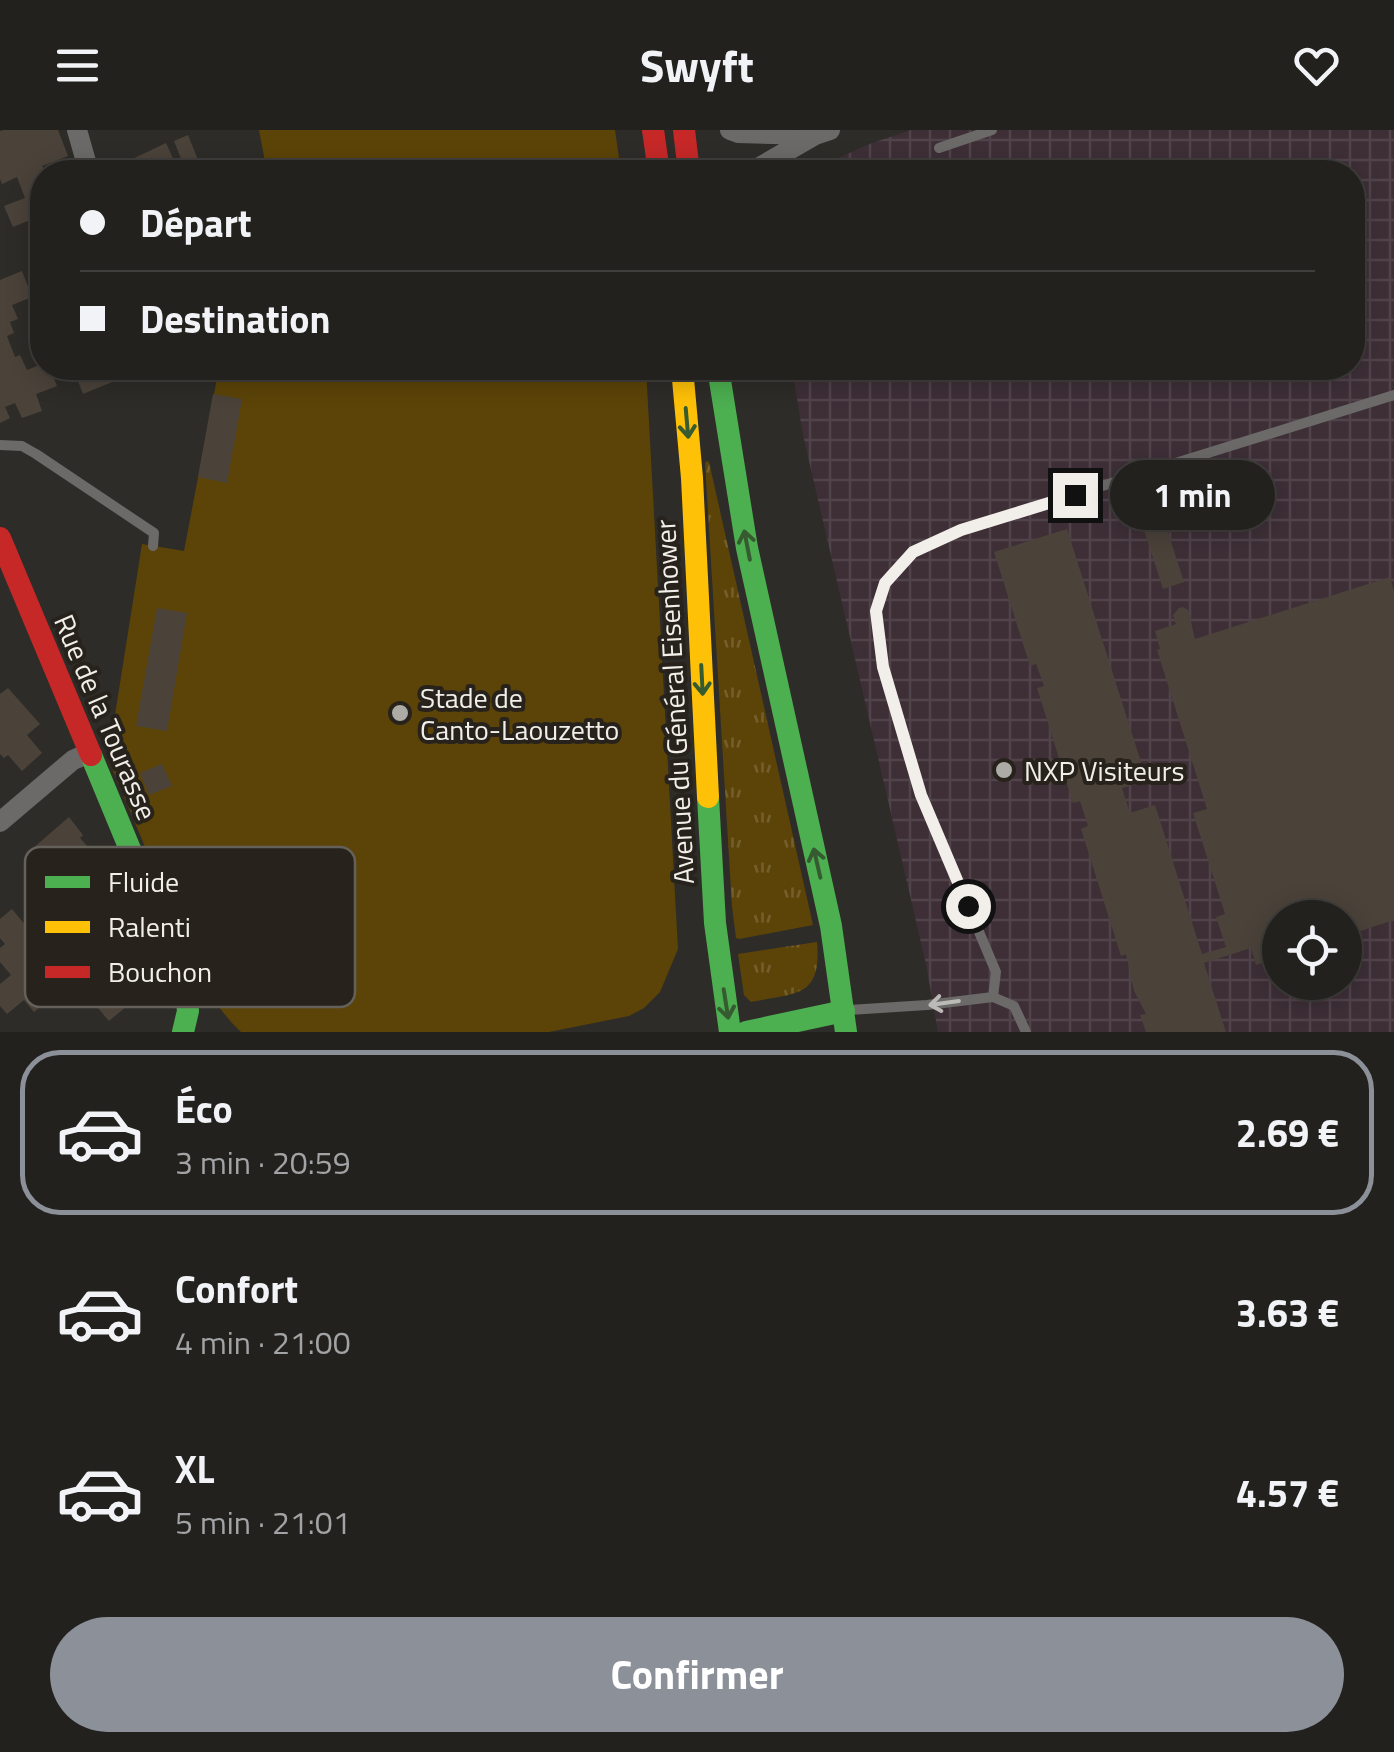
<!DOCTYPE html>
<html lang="fr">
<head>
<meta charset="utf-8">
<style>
	body { margin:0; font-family:"Titillium Web",sans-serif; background:#2a2927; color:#f1f3f6; height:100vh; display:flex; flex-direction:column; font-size:38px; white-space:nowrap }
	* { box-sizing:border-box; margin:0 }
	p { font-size:32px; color:#a2a3a4 }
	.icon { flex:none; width:55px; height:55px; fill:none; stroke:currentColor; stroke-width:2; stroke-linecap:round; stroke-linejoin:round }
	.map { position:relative; height:902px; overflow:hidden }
	.panel { display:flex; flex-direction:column; background:#22211e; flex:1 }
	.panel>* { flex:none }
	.guide { position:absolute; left:30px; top:30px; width:1335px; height:220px; border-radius:40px; box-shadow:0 5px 25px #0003,0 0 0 2px #3f3e3c; display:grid; align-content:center; height:220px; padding:0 50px; background:#22211e }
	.buttons { position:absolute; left:1262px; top:770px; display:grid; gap:20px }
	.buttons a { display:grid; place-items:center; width:100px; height:100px; border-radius:50%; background:#22211e; box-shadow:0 5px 25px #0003,0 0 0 2px #3f3e3c; font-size:50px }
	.end { position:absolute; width:45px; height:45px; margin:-22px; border:12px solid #f2efea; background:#111; box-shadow:0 0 0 5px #111 }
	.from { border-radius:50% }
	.bubble { position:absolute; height:70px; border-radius:35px; background:#22211e; box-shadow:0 5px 25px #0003,0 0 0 2px #3f3e3c; font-size:32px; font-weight:700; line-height:70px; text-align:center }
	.guide b { display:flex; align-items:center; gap:35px; height:95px; font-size:38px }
	.guide b+b { border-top:2px solid #3f3e3c }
	.guide i { width:25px; height:25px; background:#f1f3f6 }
	ul { padding:18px 0 0; list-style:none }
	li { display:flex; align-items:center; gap:30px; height:165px; margin:0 20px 15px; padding:0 30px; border:5px solid transparent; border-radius:40px }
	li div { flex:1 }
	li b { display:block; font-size:38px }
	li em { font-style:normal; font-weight:700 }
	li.current { border-color:#8c9099 }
	li>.icon { width:90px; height:90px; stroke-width:1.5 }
	.action { display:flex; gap:20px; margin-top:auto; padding:20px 50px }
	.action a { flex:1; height:115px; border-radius:60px; background:#8c9099; color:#fff; font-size:40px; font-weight:700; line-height:115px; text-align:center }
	header { display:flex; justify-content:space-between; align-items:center; height:130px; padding:0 50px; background:#22211e; font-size:45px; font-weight:700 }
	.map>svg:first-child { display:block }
	.industrial { fill:url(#industrial-grid); fill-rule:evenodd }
	.grass { fill:url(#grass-tufts) }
	.garden { fill:#5c4408 }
	.building { fill:#4b433a }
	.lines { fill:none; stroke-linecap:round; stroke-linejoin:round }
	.lane { stroke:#6c6a69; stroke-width:10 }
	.street { stroke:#6c6a69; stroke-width:20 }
	.fast { stroke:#4caf50; stroke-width:22 }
	.slow { stroke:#ffc107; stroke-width:22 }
	.jam { stroke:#c62828; stroke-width:22 }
	.oneway { stroke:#365b31 }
	.oneway2 { stroke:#bcbab6 }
	.route { stroke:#f2efea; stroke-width:12 }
	.poi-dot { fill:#adaba6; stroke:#27231c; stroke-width:4 }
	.labels { text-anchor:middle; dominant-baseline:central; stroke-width:8; stroke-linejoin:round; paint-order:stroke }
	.poi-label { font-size:28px; fill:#f2efea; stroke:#27231c; text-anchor:start }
	.street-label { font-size:28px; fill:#f2efea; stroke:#27231c }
	.key { fill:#27231c; stroke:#64605a; stroke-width:2.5 }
	.key-label { font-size:28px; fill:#f2efea }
</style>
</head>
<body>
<header><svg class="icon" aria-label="menu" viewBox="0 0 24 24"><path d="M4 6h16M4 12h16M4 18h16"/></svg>Swyft<svg class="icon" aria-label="heart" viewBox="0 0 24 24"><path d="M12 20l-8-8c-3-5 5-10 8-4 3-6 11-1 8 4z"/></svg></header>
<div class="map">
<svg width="1394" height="902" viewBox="0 0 1394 902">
	<defs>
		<pattern id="industrial-grid" width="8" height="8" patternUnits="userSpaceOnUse" patternTransform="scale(2.5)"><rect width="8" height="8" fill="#3e2f37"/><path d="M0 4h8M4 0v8" fill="none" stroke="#51434a"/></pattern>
		<pattern id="grass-tufts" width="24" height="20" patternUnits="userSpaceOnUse" patternTransform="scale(2.5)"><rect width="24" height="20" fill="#5c4408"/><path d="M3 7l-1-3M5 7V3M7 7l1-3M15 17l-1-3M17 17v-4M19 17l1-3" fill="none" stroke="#745f2c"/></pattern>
	</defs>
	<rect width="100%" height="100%" fill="#2e2c28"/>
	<!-- industrial -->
	<path class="industrial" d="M911,0h483v902h-456l-12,-68 -123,-529 -11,-67h560v-196h-545l65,-29zM1280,788h65v64h-65z"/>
	<!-- grass -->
	<g class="grass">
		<path d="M707,331l2,1 104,463 -74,14 -3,-1 -4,-32 -27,-443z"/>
		<path d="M817,812c5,56 -21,51 -66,60l-7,-7 -6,-41z"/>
	</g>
	<!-- garden -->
	<g class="garden">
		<path d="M259,0h356l6,42h-354z"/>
		<path d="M219,238h427l32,581 -18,43 -16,16 -15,8 -80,16h-308c-17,-16 -29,-34 -41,-55l-92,-218 34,-215 42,7z"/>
	</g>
	<!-- building -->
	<g class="building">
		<path d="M4,0h54l10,26 -26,10 3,6h-3v43l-29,12 -9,-21 21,-8 -8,-21 -15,7 -2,-5v-48z"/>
		<path d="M188,5l10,25 -14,6 -10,-25z"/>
		<path d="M166,13l13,29h-49l-4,-10z"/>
		<path d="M22,141l10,26 -20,8 6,14 -8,3 4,11 -7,3 8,21 5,-2 7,15 15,-6v4h90l2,5 -51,21 -10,-26 -20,8 4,10 -21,8 6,17 -20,7 -7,-15 -10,4 5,11 -10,5v-143z"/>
		<path d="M213,264l29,5 -15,84 -29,-6z"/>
		<path d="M1154,359l30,93 -21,7 -30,-93z"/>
		<path d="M1067,399l80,252 -25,7 8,25 25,-8 47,149 24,-7 -10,-30 9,-3 -32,-101 14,-4 -50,-159 3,-1 -5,-18 21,-7 -3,-9 6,-7 4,-1 5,3 7,29 195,-62 4,14v329l-49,16v-18h-65v39l-24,8 -5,-17 -47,15 22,69h-80l-6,-17 6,-1 -12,-23 -8,-37 -5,2 -40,-127 7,-3 -8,-25 -7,2 -36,-115 7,-2 -8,-22 -6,2 -36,-114z"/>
		<path d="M157,478l30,5 -20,118 -31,-5z"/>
		<path d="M8,558l32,36 -13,11 15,18 -20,18 -14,-16 -4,3 -4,-4v-60z"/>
		<path d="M162,634l10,22 -23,9 -9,-22z"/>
		<path d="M69,687l14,18 -3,3 21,23 -13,12 18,20 -24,21 35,43 -17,14 -37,-43 17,-14 -10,-11 -17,14 -14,-17 17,-14 -14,-17 4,-4 -14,-16z"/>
		<path d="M12,779l14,17 4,-3 7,8 -9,8 8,8 -9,6 7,9 -8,7 8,8 8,-7 11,13 16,-14 7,8 -42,35 -10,-12 -17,14 -7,-8v-22l11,-9 -11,-13v-14l5,-4 -5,-6v-19z"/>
		<path d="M98,843l29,33 -18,15 -29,-34z"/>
	</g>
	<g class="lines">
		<!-- lane -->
		<g class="lane">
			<path d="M939,18l53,-18"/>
			<path d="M0,315l22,1 14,8 118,79 -1,13"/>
			<path d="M993,867l3,-25 -75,-177 -38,-128 -7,-56 9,-28 28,-31 48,-22 433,-135"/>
			<path d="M849,880l78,-5 66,-8 21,9 12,26"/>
		</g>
		<!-- street -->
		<g class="street">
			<path d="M77,0l12,42"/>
			<path d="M730,0l8,3 75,2"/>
			<path d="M751,42l64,-37 15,-5"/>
			<path d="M0,692l73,-62 16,-7"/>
		</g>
		<!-- fast -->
		<g class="fast">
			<path d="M718,238l29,180 84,378 15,106"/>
			<path d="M91,625l65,157 30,80 2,19 -5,21"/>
			<path d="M708,667l7,126 15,109"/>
			<path d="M746,902l98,-21"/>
		</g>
		<!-- slow -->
		<path class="slow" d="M682,238l10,110 16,319"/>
		<!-- jam -->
		<g class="jam">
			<path d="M653,0l6,42"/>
			<path d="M684,0l5,42"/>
			<path d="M0,408l91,217"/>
		</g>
	</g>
	<!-- one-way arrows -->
	<defs><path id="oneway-shaft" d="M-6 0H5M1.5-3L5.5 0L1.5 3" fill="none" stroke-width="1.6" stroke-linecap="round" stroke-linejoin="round" transform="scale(2.5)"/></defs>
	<g class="oneway">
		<use href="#oneway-shaft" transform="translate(687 293) rotate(85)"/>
		<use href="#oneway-shaft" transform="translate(747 415) rotate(-101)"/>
		<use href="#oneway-shaft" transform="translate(702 550) rotate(87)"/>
		<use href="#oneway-shaft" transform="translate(817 733) rotate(-103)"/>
		<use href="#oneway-shaft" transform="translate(726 874) rotate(81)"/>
	</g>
	<use class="oneway2" href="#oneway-shaft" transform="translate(944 873) rotate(172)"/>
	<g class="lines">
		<!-- route -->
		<path class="route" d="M968,776l-47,-111 -38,-128 -7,-56 9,-28 28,-31 48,-22 114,-35"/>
	</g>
	<!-- markers -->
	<g class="poi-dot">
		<circle cx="400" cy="583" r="10"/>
		<circle cx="1004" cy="640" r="10"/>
	</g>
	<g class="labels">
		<!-- poi labels -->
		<g class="poi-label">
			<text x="420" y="567">Stade de<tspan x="420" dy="32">Canto-Laouzetto</tspan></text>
			<text x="1024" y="640">NXP Visiteurs</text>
		</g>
		<!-- street labels -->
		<g class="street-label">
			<text transform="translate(674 572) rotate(-93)">Avenue du Général Eisenhower</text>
			<text transform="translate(106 587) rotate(67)">Rue de la Tourasse</text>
		</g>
	</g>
	<!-- legend -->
	<rect x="25" y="717" width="330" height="160" rx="15" class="key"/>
	<rect x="45" y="746" width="45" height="12" fill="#4caf50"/>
	<rect x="45" y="791" width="45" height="12" fill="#ffc107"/>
	<rect x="45" y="836" width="45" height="12" fill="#c62828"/>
	<g class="key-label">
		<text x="108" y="762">Fluide</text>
		<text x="108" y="807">Ralenti</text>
		<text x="108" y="852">Bouchon</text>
	</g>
</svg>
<div class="buttons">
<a><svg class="icon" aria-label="locate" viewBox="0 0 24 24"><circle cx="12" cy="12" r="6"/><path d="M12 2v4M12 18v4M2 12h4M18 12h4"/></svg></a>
</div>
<i class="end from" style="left:968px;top:776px"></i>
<i class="end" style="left:1075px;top:365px"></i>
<div class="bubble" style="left:1110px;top:330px;width:165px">1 min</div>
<div class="guide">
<b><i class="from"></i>Départ</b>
<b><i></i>Destination</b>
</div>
</div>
<section class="panel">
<ul>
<li class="current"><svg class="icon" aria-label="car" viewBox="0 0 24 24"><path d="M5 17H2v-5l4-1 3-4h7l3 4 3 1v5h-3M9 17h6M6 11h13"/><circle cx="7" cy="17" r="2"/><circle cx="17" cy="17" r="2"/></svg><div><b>Éco</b><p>3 min · 20:59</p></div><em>2.69 €</em></li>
<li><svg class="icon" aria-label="car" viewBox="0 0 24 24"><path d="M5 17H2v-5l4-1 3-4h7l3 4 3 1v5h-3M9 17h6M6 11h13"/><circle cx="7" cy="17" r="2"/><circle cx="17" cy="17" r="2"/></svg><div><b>Confort</b><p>4 min · 21:00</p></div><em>3.63 €</em></li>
<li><svg class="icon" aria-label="car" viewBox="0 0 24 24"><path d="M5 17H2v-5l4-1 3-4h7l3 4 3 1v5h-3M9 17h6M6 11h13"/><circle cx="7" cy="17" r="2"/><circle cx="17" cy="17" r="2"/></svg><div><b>XL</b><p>5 min · 21:01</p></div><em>4.57 €</em></li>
</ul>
<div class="action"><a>Confirmer</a></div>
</section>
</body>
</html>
